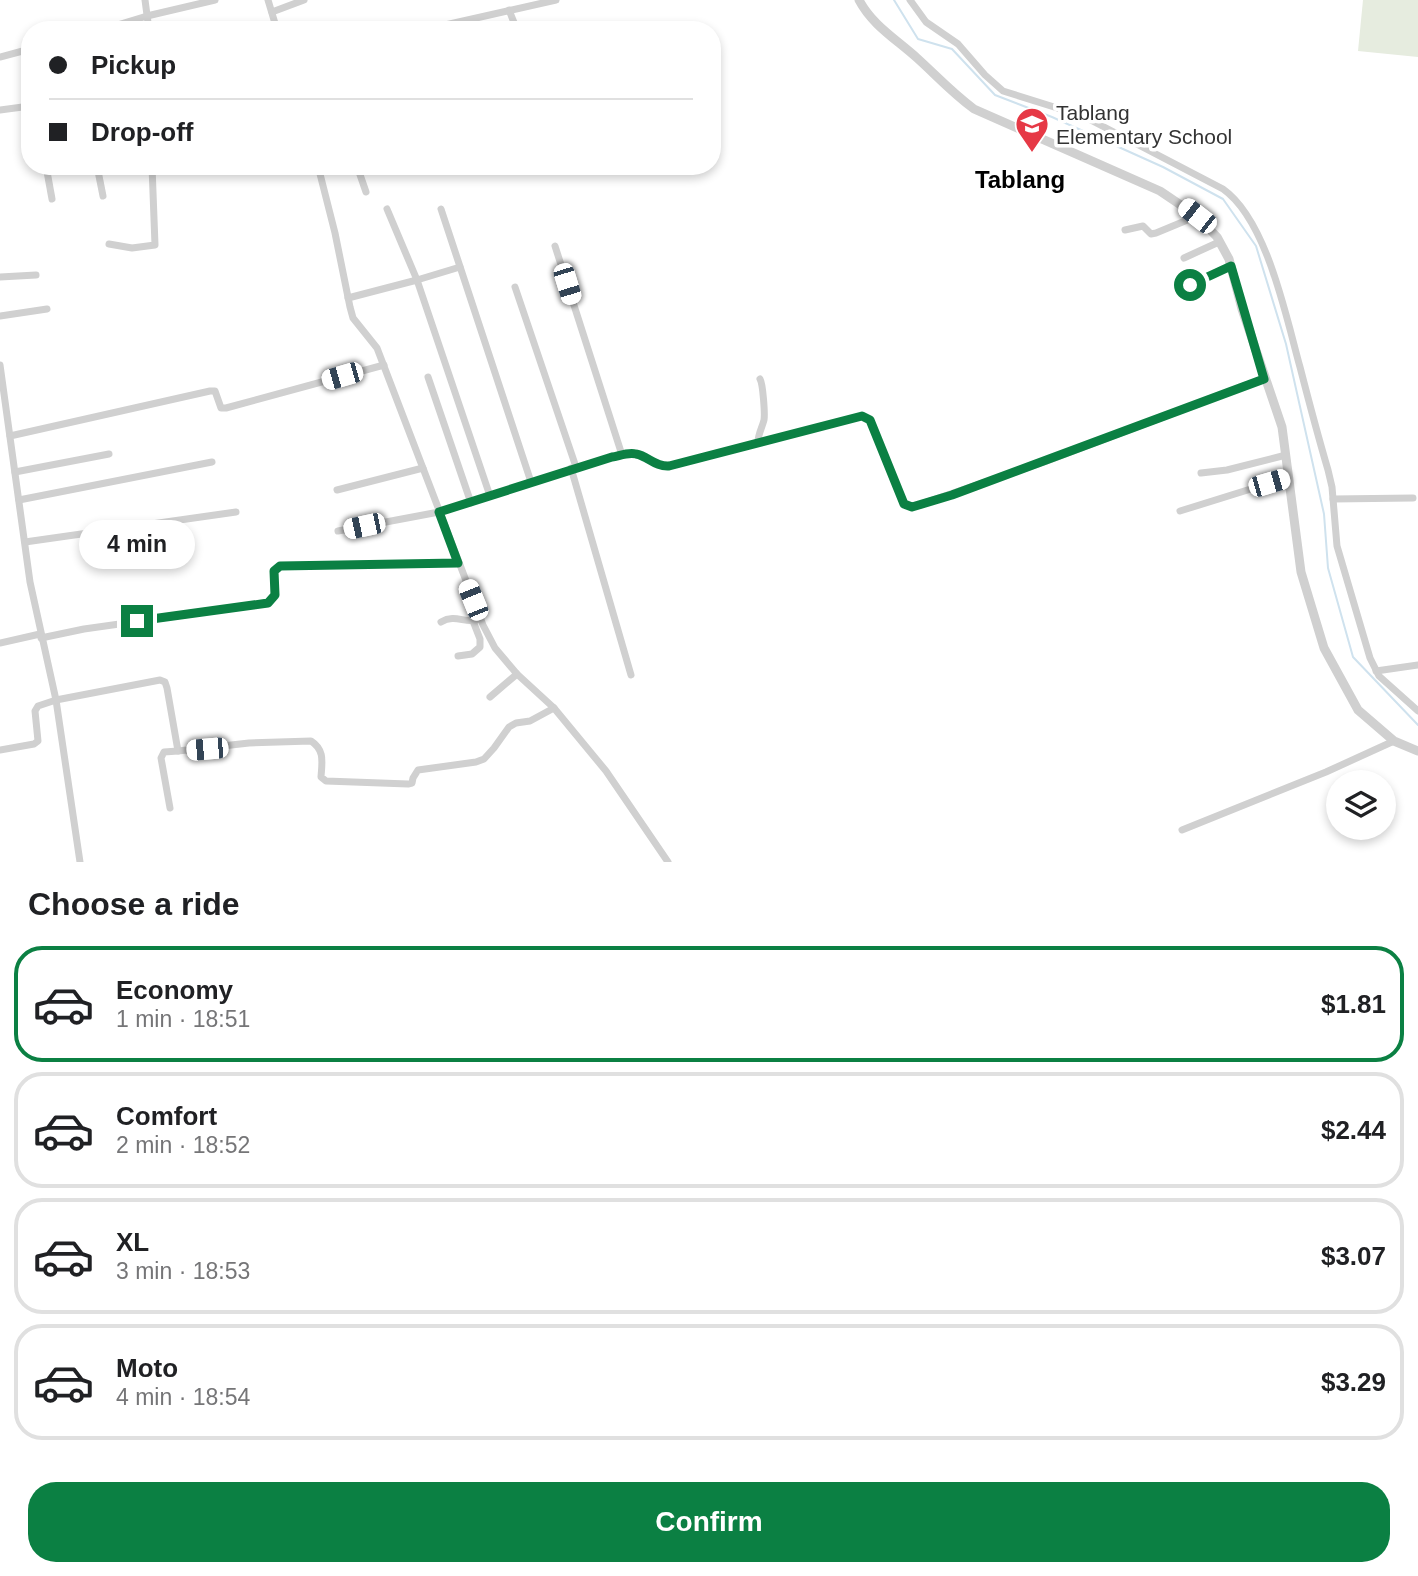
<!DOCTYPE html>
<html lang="en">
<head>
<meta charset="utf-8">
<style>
	body { margin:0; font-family:Helvetica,sans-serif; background:#f6f6f6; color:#202124; height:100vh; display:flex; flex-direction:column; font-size:26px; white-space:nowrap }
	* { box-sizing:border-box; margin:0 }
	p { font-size:23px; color:#757577 }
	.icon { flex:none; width:38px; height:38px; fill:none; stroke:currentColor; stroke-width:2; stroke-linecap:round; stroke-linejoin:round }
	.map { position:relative; height:862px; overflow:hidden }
	.details { display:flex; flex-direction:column; background:#fff; flex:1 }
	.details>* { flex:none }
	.guide { position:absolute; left:21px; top:21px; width:700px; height:154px; border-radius:28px; box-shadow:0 4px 10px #0003; display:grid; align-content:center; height:154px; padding:0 28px; background:#fff }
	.controls { position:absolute; left:1326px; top:770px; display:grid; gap:14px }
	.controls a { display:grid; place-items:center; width:70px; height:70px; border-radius:50%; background:#fff; box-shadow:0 4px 10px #0003; font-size:35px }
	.end { position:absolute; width:32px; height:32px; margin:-16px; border:9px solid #0b8043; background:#fff; box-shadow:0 0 0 4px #fff }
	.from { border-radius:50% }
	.bubble { position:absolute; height:49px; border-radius:24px; background:#fff; box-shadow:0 4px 10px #0003; font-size:23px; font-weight:600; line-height:49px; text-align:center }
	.car { position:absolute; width:21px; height:42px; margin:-21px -10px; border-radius:9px; box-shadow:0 0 5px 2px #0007; background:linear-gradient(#fff 24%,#345 0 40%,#fff 0 76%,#345 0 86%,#fff 0) }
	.guide b { display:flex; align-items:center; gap:24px; height:66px; font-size:26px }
	.guide b+b { border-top:2px solid #e0e0e0 }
	.guide i { width:18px; height:18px; background:#202124 }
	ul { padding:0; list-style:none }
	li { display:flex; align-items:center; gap:21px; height:116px; margin:0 14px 10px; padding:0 14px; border:4px solid #e0e0e0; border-radius:28px }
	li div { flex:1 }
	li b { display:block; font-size:26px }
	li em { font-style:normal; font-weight:600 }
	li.current { border-color:#0b8043 }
	li>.icon { width:63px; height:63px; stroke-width:1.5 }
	h2 { padding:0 28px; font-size:32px; line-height:84px }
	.action { display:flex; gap:14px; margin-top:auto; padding:14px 28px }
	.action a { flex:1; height:80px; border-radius:28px; background:#0b8043; color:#fff; font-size:28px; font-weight:600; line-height:80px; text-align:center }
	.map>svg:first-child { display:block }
	.green { fill:#e6ecdf }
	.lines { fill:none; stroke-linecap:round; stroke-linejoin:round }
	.stream { stroke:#cfe2ee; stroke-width:2 }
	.minor { stroke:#d0d0d0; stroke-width:7 }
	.tertiary { stroke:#d0d0d0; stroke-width:9 }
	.route { stroke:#0b8043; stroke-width:9 }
	.labels { text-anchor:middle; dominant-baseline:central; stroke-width:7; stroke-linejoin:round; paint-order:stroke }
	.poi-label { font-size:21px; fill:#333; stroke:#fff; text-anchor:start }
	.quarter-label { font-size:24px; font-weight:bold; fill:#000; stroke:#fff }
</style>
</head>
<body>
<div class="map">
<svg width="1418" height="862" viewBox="0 0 1418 862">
	<rect width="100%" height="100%" fill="#fff"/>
	<!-- green -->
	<path class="green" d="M1363,0h55v57l-60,-6z"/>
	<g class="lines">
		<!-- stream -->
		<path class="stream" d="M894,0l24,39 34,10 43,46 57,22 111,50 60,32 33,47 30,98 38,170 4,54 25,89 65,68"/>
		<!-- minor -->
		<g class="minor">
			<path d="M145,0l4,30"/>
			<path d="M268,0l9,30"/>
			<path d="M910,0l16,22 32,22 27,31 18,16 80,25 140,73c44,31 63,128 77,178 9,35 18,69 28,103l4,17 5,59 33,112 9,18 39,35"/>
			<path d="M509,10l8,20"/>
			<path d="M272,12l32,-12"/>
			<path d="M101,30l46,-14 68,-16"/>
			<path d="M423,30l133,-30"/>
			<path d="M0,57l30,-8"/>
			<path d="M0,110l30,-4"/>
			<path d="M46,166l6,33"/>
			<path d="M97,166l6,30"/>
			<path d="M318,166l17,67 15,74 3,11 24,30 106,277 12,23 22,26 37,34 52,63 62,91"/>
			<path d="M357,166l9,26"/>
			<path d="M385,166l1,2"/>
			<path d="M319,169l16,-3"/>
			<path d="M387,209l30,71 43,-13"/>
			<path d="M441,209l90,273"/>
			<path d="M1125,230l18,-4 8,8 5,-1 41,-17"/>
			<path d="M109,244l23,4 23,-3 -3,-79"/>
			<path d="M555,246l67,209"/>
			<path d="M1184,258l35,-16"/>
			<path d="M0,277l36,-2"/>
			<path d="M1190,285l41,-19"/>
			<path d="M515,287l61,180"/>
			<path d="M348,298l69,-18 73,216"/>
			<path d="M0,316l47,-7"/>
			<path d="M0,365l30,217 26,118 24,162"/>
			<path d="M428,377l43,126"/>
			<path d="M10,436l200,-45h5l6,17h5l158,-43"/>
			<path d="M758,442c0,-8 4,-14 6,-22 1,-6 -1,-36 -4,-41"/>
			<path d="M571,468l60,207"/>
			<path d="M15,472l94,-18"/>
			<path d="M1201,473l26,-3 59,-15"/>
			<path d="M337,490l86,-22"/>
			<path d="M1333,499l80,-1"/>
			<path d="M19,500l193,-38"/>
			<path d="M1180,511l109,-34"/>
			<path d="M338,531l101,-19 173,-55c7,-1 16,-5 24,-3 12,2 19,13 33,12l193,-50 8,4 34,84 8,3 132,-45 220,-83"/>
			<path d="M25,542l211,-30"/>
			<path d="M441,622c14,-8 23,1 35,-2"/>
			<path d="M41,638l43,-9 184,-26 7,-8 -1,-24 6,-5 178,-3"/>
			<path d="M0,643l40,-9"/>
			<path d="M458,656l14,-2 8,-7v-8l-7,-18"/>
			<path d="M1376,671l42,-6"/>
			<path d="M490,697l27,-23"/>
			<path d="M0,750l34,-6 4,-3 -3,-30 3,-5 18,-6 104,-20 5,2 2,6 11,63 71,-8 62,-2c14,9 11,21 10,36l5,4 82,3 4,-1 1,-5 5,-8 58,-8 8,-3 10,-11 15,-21 7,-4 14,-2 24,-13"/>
			<path d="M170,808l-9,-50 3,-6 14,-1"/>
			<path d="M1182,830l144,-58 68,-31"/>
		</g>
		<!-- tertiary -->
		<path class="tertiary" d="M859,0c13,25 37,39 58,58 20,18 34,34 57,51l186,82 37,25 20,21 12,22 13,50 40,118 19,145 23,76 34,62 36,31 24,10"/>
	</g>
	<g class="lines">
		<!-- route -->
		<path class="route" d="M137,621l131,-18 7,-8 -1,-24 6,-5 178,-3 -19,-51 173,-55c7,-1 16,-5 24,-3 12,2 19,13 33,12l193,-50 8,4 34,84 8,3 40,-12 312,-116 -33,-113 -41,19"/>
	</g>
	<!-- icons -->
	<defs>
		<symbol id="school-pin" viewBox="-11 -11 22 30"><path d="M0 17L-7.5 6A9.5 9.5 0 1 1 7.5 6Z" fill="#e63946" stroke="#fff"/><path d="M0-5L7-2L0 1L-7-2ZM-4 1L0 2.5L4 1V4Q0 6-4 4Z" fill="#fff"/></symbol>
	</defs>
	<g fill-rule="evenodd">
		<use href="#school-pin" x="1013" y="105" width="38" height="52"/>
	</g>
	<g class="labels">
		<!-- poi labels -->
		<g class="poi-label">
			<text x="1056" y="112">Tablang<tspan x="1056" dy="24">Elementary School</tspan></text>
		</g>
		<!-- quarter labels -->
		<g class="quarter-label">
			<text x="1020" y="179">Tablang</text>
		</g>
	</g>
</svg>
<div class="controls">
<a><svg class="icon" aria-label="layers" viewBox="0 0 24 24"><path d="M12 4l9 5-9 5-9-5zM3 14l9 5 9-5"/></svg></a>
</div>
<i class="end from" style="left:1190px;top:285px"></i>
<i class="end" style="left:137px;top:621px"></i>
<div class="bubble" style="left:79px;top:520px;width:116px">4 min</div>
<i class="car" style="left:1197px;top:216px;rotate:308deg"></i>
<i class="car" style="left:567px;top:284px;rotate:163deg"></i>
<i class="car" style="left:342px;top:376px;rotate:254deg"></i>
<i class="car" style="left:1269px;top:483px;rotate:74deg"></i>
<i class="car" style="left:364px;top:526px;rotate:258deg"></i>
<i class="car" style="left:473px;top:600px;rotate:338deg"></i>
<i class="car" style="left:207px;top:749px;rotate:265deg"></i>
<div class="guide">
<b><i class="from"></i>Pickup</b>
<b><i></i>Drop-off</b>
</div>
</div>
<section class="details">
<h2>Choose a ride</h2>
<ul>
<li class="current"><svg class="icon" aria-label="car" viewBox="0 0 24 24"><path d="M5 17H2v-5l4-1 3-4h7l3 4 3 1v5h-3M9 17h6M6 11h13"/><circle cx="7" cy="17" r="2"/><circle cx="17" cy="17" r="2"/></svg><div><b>Economy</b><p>1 min · 18:51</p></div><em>$1.81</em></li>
<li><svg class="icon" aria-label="car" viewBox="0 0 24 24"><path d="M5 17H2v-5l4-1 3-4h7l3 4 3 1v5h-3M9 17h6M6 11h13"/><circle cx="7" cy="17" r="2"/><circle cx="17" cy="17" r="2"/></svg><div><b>Comfort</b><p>2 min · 18:52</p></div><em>$2.44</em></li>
<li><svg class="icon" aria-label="car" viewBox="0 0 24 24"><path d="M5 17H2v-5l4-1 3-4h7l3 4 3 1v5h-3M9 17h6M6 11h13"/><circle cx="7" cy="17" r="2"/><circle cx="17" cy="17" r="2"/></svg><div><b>XL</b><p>3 min · 18:53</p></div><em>$3.07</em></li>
<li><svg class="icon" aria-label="car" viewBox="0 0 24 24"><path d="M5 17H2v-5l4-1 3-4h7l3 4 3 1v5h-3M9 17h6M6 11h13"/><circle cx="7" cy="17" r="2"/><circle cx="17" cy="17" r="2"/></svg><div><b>Moto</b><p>4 min · 18:54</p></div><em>$3.29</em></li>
</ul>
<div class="action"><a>Confirm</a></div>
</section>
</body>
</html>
